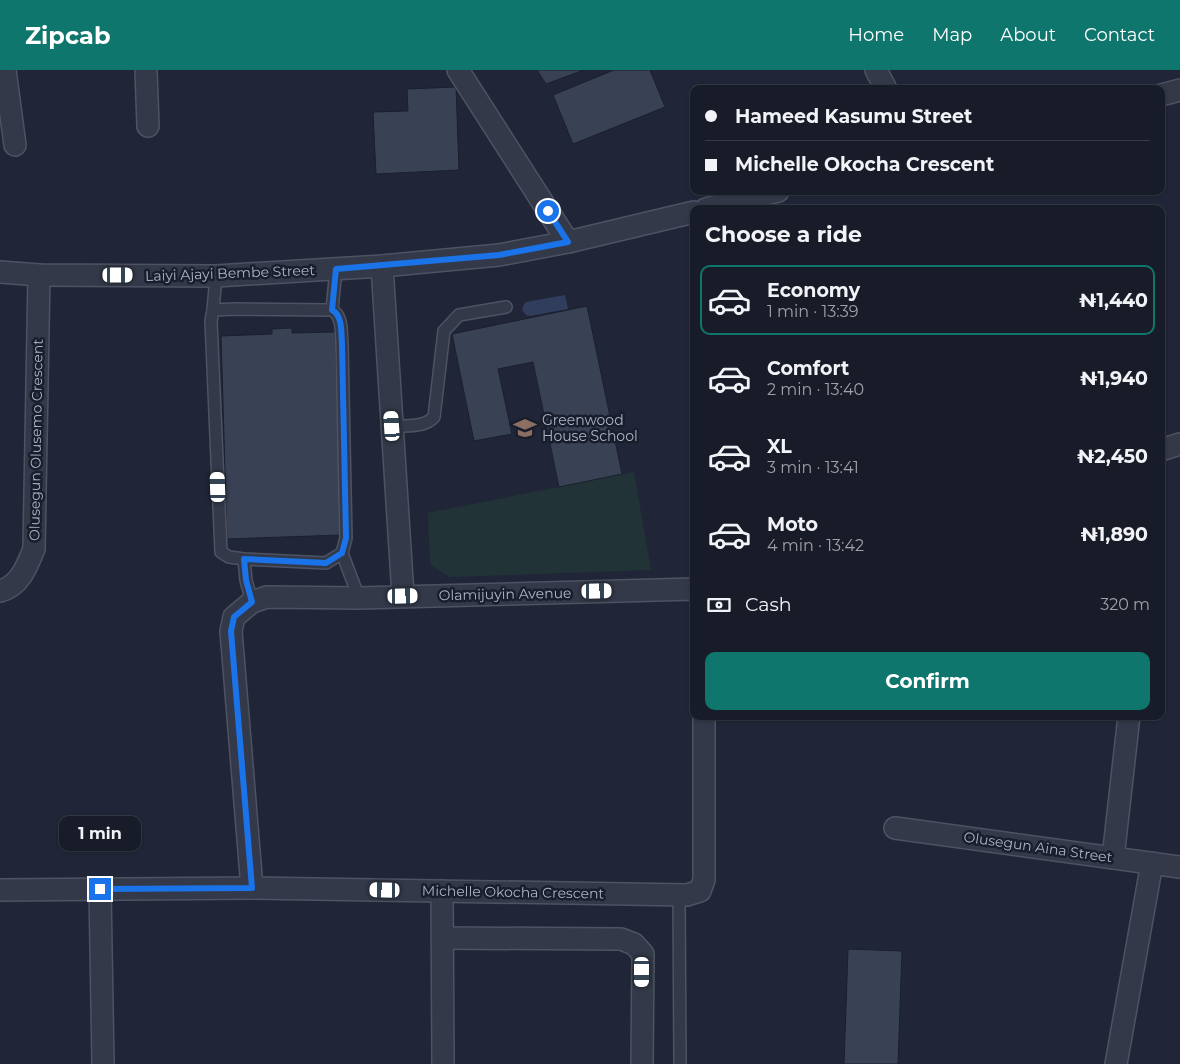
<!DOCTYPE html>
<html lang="en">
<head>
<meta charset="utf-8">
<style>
	body { margin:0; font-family:Montserrat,sans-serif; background:#252935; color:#f1f3f6; height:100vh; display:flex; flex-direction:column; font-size:19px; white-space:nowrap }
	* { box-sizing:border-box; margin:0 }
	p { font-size:16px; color:#9fa1a8 }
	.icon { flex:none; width:28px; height:28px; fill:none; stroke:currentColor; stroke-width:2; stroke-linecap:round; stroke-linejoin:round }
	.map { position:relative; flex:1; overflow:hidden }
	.details { position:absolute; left:690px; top:135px; width:475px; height:515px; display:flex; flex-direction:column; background:#181c29; border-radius:10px; box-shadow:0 1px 4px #0004,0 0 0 1px #363a46 }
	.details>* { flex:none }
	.top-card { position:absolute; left:690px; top:15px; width:475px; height:110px; border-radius:10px; box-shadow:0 1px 4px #0004,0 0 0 1px #363a46; display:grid; align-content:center; height:110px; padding:0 15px; background:#181c29 }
	.end { position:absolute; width:22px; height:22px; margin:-11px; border:6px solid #1a73e8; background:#fff; box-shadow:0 0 0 2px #fff }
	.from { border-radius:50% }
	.bubble { position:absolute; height:35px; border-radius:10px; background:#181c29; box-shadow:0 1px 4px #0004,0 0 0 1px #363a46; font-size:16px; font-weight:700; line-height:35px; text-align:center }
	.car { position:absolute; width:15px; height:30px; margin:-15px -8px; border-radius:6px; box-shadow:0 0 4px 1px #0007; background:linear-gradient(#fff 24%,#345 0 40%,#fff 0 76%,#345 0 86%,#fff 0) }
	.top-card b { display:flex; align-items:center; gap:18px; height:48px; font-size:19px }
	.top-card b+b { border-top:1px solid #363a46 }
	.top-card i { width:12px; height:12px; background:#f1f3f6 }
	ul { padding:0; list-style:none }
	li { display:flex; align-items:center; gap:15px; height:70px; margin:0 10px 8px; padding:0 5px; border:2px solid transparent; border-radius:10px }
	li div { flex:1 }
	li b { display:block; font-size:19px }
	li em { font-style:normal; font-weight:700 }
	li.active { border-color:#0f766e }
	li>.icon { width:45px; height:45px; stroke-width:1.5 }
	h2 { padding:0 15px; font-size:22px; line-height:60px }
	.pay { display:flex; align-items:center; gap:12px; height:55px; padding:0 15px; font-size:19px }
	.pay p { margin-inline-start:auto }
	.action { display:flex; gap:10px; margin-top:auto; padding:10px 15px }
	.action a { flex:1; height:58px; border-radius:10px; background:#0f766e; color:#fff; font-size:20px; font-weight:700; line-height:58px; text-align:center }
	header { display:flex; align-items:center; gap:30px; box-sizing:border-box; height:70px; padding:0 25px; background:#0f766e; color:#fff }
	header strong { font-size:24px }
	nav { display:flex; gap:28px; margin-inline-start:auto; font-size:18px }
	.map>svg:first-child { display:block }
	.green { fill:#223338 }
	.water { fill:#313d5d }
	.building { fill:#394155; stroke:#1b202e }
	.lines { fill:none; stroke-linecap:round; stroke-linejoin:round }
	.service-casing { stroke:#4e5363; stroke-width:14 }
	.minor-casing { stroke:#4e5363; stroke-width:24 }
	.service { stroke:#333948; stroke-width:11 }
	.minor { stroke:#333948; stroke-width:21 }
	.route { stroke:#1a73e8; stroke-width:6 }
	.labels { text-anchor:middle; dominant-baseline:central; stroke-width:5; stroke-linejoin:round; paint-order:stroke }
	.street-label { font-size:14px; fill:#adb3c5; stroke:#191e2c }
	.poi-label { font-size:14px; fill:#adb3c5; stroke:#191e2c; text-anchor:start }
</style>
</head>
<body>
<header>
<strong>Zipcab</strong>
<nav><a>Home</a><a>Map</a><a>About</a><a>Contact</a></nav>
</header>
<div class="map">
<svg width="1180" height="994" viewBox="0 0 1180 994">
	<rect width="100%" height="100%" fill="#202637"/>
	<!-- green -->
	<path class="green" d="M634,402l17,98 -202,7 -19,-13 -2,-51z"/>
	<!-- water -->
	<path class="water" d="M565,225l3,14 -38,7 -4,-1 -4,-5 2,-6 2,-2z"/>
	<!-- building -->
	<g class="building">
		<path d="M537,0h47l-38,14z"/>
		<path d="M614,0h36l15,37 -92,37 -20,-49z"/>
		<path d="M456,17l3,83 -83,4 -3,-62 35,-1 -1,-22z"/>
		<path d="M587,236l35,168 -63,13 -26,-125 -35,7 14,65 -38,7 -22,-107z"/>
		<path d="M292,258v5l43,-1 6,203 -114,4 -6,-203 51,-2v-5z"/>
		<path d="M848,879l54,2 -4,113h-54z"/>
	</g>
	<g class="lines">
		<defs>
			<g id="service">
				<path d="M235,239l97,1c11,6 9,23 10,34l4,194 -4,15 -16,10 -82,-4 -15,-2 -8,-5 -10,-231 2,-11z"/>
				<path d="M213,240l3,-34"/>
				<path d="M332,240l4,-41"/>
				<path d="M392,357c14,-2 32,1 42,-10l10,-86 15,-16 47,-8"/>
				<path d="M342,483l17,45"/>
				<path d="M244,489l2,21 6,22"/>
				<path d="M679,825l1,169"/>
			</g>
			<g id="minor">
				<path d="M5,0l10,75"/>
				<path d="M146,0l2,56"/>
				<path d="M458,0l110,172"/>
				<path d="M876,0l10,19"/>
				<path d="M1161,25l19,-5"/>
				<path d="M706,139l72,-18"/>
				<path d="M382,196l21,330"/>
				<path d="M0,202l39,3 177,1 166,-10 117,-11 69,-13 126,-30"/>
				<path d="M1161,380l19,-6"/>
				<path d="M0,521c20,-5 27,-25 34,-42l5,-274"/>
				<path d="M895,758l285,39"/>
				<path d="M1113,788l16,-142"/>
				<path d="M252,818l-21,-257 3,-14 18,-15 15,-5 92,1 335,-9"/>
				<path d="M100,819l3,175"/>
				<path d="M0,820l252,-2 435,7 13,-4 4,-11v-164"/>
				<path d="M442,821l1,173"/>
				<path d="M443,868l178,1 13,5 9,10 -1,110"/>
				<path d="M1116,994l36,-201"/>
			</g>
		</defs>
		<!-- service casing -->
		<use href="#service" class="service-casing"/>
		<!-- minor casing -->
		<use href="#minor" class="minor-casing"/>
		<!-- service -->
		<use href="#service" class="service"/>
		<!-- minor -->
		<use href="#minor" class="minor"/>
	</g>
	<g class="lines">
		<!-- route -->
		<path class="route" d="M100,819l152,-1 -21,-257 3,-14 18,-15 -6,-22 -2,-21 82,4 16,-10 4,-15 -4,-194c-1,-11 1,-28 -10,-34l4,-41 163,-14 69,-13 -20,-31"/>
	</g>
	<!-- icons -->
	<defs>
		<symbol id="school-bare" viewBox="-9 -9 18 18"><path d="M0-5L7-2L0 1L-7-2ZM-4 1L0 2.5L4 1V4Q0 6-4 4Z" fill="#8d6e63" stroke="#191e2c" stroke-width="2.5" paint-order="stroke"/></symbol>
	</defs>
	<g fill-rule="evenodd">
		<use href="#school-bare" x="509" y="342" width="32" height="32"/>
	</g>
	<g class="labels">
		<!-- street labels -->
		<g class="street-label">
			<text transform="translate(230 203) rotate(-2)">Laiyi Ajayi Bembe Street</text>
			<text transform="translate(36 370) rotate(-89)">Olusegun Olusemo Crescent</text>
			<text transform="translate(505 524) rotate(-1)">Olamijuyin Avenue</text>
			<text transform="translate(1038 777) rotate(8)">Olusegun Aina Street</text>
			<text transform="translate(513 822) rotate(1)">Michelle Okocha Crescent</text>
		</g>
		<!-- poi labels -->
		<g class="poi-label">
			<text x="542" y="350">Greenwood<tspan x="542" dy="16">House School</tspan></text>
		</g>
	</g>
</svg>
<i class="end from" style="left:548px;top:141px"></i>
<i class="end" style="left:100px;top:819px"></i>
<div class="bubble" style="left:59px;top:746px;width:82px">1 min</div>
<i class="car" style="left:118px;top:205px;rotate:90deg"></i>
<i class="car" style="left:392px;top:356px;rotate:356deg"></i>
<i class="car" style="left:218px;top:417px;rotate:358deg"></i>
<i class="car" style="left:597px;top:521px;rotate:89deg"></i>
<i class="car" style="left:403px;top:526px;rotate:89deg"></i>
<i class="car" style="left:385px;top:820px;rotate:271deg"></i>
<i class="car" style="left:642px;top:902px;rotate:180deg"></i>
<div class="top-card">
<b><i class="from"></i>Hameed Kasumu Street</b>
<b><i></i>Michelle Okocha Crescent</b>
</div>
<section class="details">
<h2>Choose a ride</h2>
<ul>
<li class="active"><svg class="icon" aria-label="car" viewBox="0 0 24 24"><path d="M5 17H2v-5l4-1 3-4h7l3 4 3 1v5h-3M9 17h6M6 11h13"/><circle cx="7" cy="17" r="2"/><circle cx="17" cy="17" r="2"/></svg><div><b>Economy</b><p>1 min · 13:39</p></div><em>₦1,440</em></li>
<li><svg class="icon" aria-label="car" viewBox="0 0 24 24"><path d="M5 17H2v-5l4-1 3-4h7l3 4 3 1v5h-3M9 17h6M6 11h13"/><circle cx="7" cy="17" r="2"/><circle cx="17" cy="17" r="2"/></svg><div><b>Comfort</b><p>2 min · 13:40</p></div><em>₦1,940</em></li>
<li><svg class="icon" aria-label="car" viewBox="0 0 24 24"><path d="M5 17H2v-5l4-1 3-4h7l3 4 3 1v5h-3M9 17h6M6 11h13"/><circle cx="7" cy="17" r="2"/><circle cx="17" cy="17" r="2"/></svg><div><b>XL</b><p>3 min · 13:41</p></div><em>₦2,450</em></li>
<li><svg class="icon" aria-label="car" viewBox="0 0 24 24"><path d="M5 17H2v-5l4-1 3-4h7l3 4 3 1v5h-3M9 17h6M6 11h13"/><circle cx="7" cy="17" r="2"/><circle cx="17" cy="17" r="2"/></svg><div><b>Moto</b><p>4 min · 13:42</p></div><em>₦1,890</em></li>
</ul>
<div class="pay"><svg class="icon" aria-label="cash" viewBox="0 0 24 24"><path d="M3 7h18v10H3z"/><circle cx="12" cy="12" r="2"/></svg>Cash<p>320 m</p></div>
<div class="action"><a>Confirm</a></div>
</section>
</div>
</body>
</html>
